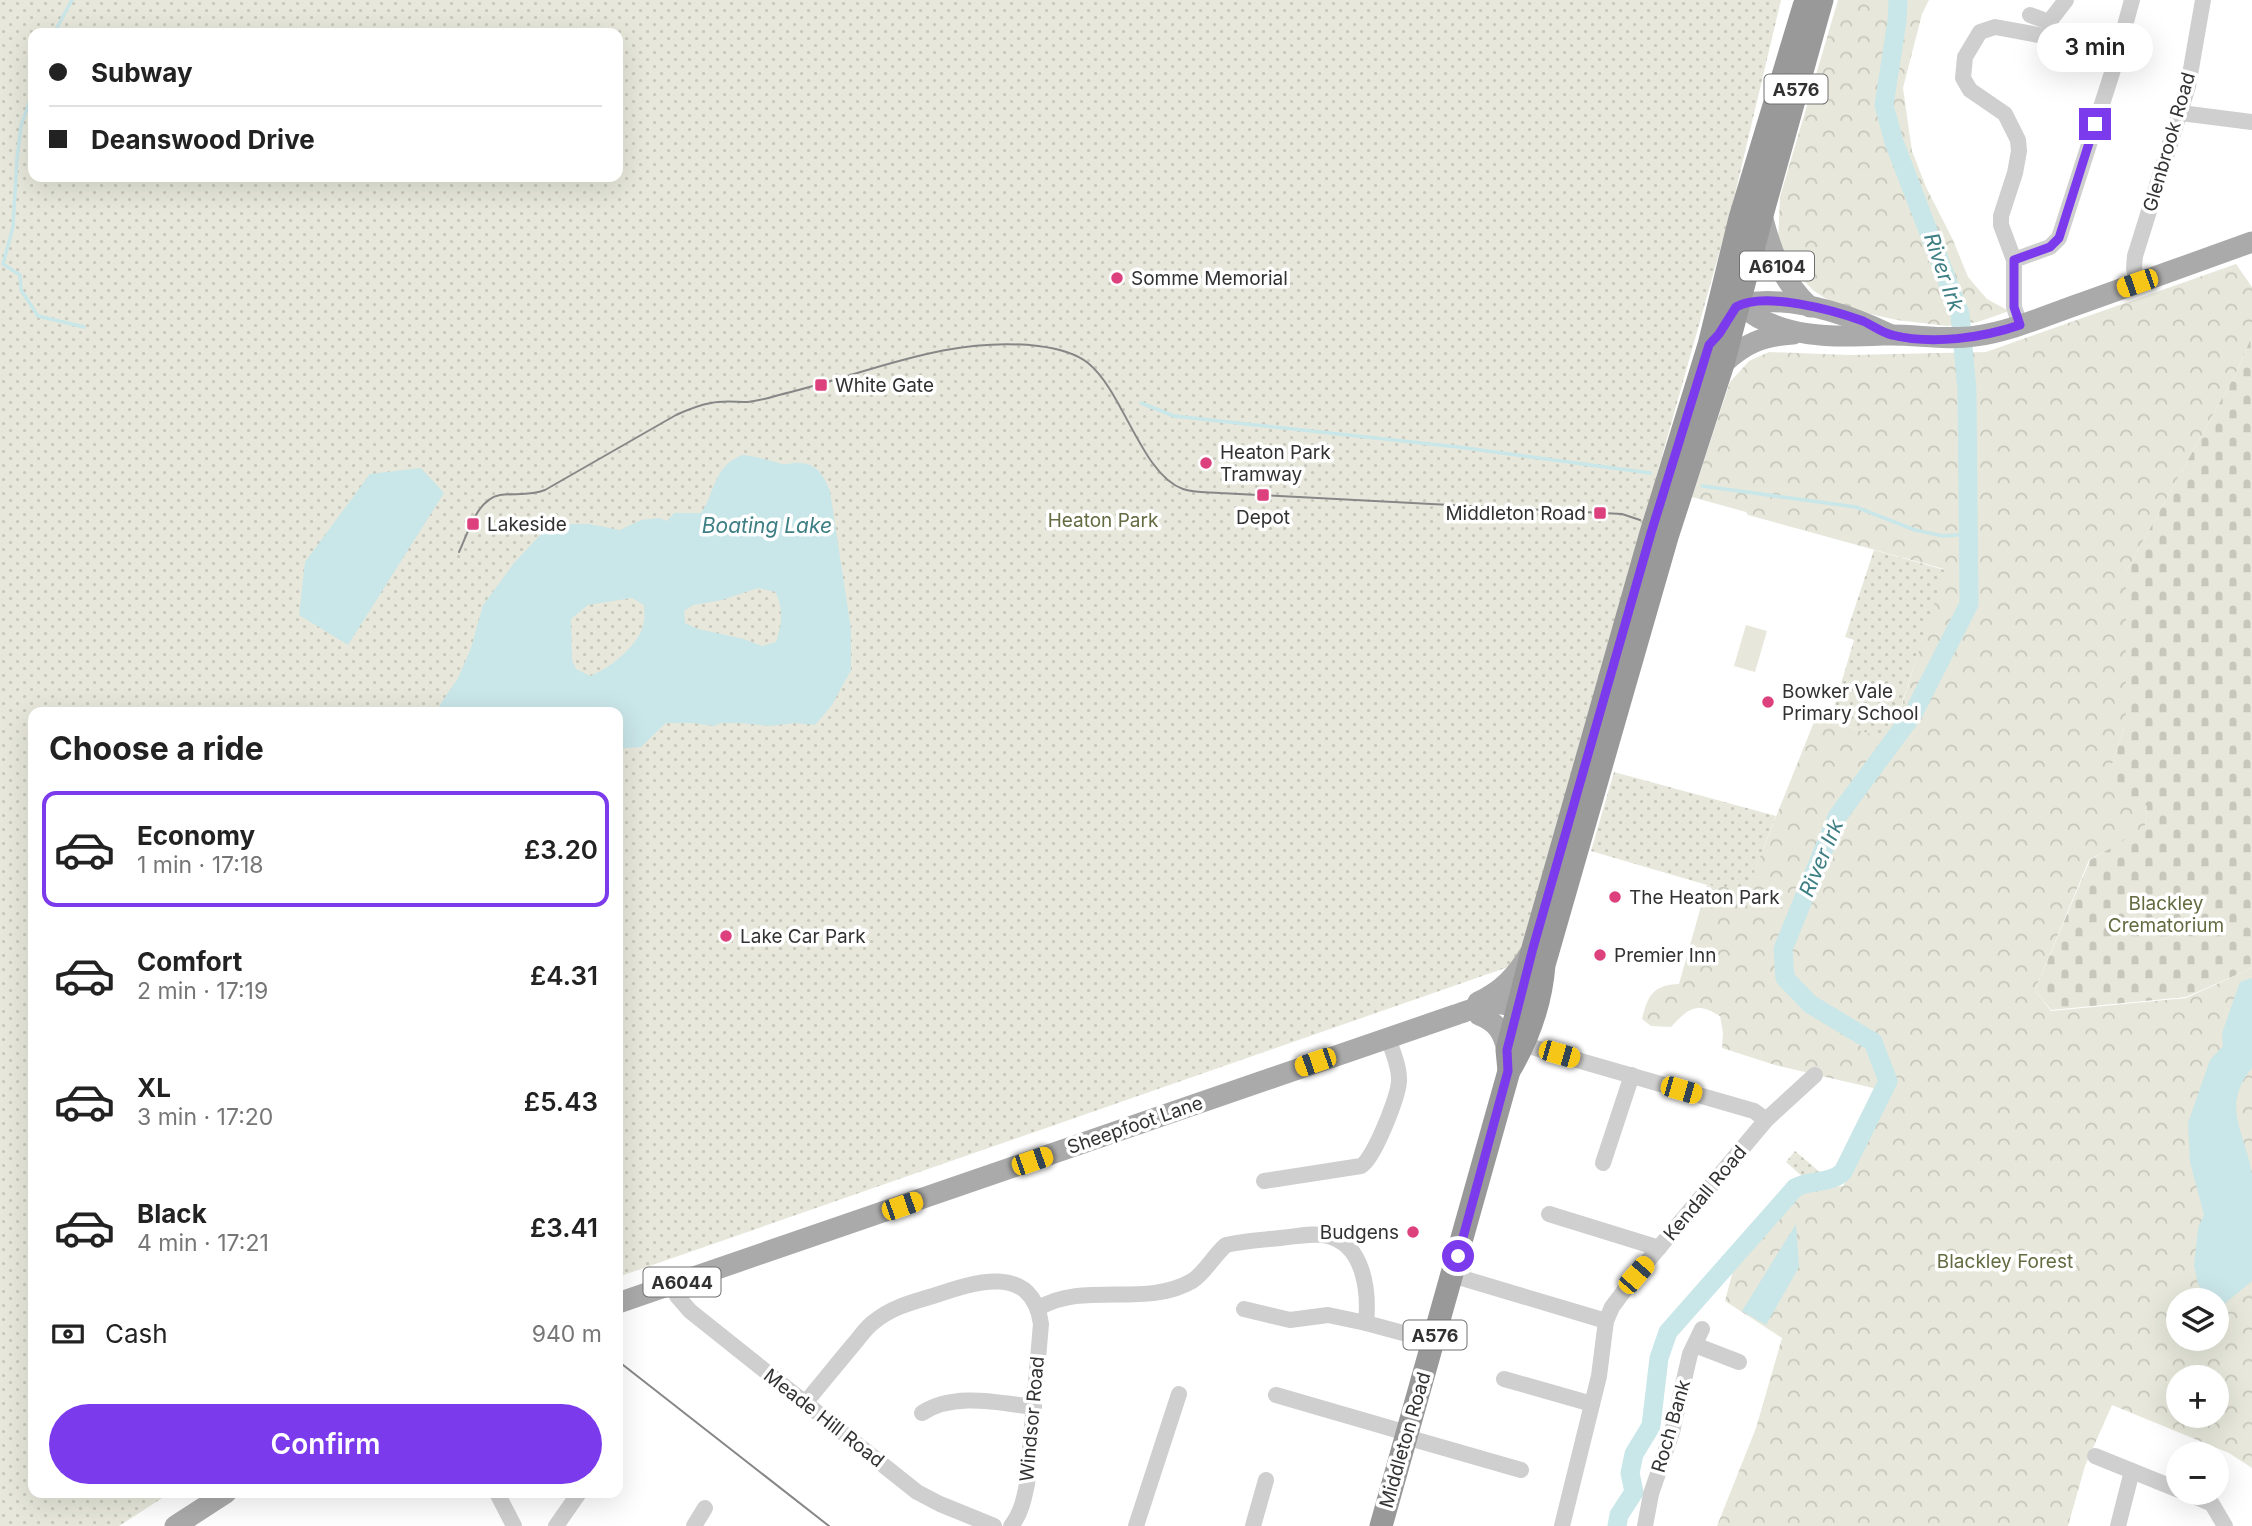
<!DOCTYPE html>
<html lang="en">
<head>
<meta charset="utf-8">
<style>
	body { margin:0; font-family:Inter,sans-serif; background:#f2f2f2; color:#222; height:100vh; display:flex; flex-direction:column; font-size:26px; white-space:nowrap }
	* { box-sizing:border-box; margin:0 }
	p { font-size:23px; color:#767676 }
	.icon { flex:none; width:38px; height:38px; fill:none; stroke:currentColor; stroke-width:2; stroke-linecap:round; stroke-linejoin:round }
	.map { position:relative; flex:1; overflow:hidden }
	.details { position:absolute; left:28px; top:707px; width:595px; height:791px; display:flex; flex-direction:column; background:#fff; border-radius:14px; box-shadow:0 7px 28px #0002 }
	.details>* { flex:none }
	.top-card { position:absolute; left:28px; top:28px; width:595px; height:154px; border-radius:14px; box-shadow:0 7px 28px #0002; display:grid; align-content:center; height:154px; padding:0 21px; background:#fff }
	.buttons { position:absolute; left:2166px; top:1288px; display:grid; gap:14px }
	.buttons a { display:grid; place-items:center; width:63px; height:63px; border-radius:50%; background:#fff; box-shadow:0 7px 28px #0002; font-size:35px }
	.end { position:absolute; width:32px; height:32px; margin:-16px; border:9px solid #7c3aed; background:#fff; box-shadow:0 0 0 4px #fff }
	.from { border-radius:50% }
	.bubble { position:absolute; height:49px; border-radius:24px; background:#fff; box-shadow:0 7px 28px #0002; font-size:23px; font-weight:600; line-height:49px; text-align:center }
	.car { position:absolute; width:21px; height:42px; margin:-21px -10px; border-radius:9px; box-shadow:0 0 5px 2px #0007; background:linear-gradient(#f5c518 24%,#345 0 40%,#f5c518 0 76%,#345 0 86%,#f5c518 0) }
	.top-card b { display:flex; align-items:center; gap:24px; height:66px; font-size:26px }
	.top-card b+b { border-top:2px solid #e0e0e0 }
	.top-card i { width:18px; height:18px; background:#222 }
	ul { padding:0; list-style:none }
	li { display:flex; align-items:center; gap:21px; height:116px; margin:0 14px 10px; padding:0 7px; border:4px solid transparent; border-radius:14px }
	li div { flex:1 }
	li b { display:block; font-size:26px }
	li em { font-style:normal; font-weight:600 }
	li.on { border-color:#7c3aed }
	li>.icon { width:63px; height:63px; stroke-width:1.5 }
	h2 { padding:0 21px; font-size:32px; line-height:84px }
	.pay { display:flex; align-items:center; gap:18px; height:77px; padding:0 21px; font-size:26px }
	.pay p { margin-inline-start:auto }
	.primary-button { display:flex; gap:14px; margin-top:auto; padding:14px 21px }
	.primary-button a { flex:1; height:80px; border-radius:42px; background:#7c3aed; color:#fff; font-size:28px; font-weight:600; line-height:80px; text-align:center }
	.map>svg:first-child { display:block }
	.forest { fill:url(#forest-crowns); fill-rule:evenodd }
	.cemetery { fill:url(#cemetery-stones) }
	.park { fill:url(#park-dots); fill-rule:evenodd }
	.pitch { fill:#e7e8db }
	.water { fill:#c9e6e8; fill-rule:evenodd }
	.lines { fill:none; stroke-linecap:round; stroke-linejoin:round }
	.stream { stroke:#c9e6e8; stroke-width:3.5 }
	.river { stroke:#c9e6e8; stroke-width:19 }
	.minor { stroke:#cfcfcf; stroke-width:16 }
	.major { stroke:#aaa; stroke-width:21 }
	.highway { stroke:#999; stroke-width:23 }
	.tram { stroke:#878787; stroke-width:2 }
	.route { stroke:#7c3aed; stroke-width:9 }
	.poi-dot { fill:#dc407d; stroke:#fff; stroke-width:2.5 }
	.labels { text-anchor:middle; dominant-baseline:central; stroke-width:7; stroke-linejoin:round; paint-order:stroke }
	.shield { fill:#fff; stroke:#707070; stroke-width:2 }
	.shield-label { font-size:18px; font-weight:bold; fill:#323232 }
	.street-label { font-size:19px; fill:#323232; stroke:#fff }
	.poi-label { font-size:19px; fill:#323232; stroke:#fff; text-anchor:start }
	.park-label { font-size:19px; fill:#636c41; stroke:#fff }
	.water-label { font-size:21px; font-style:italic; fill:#3e7f84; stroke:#fff }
</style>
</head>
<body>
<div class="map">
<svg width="2252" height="1526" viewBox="0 0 2252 1526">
	<defs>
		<pattern id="forest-crowns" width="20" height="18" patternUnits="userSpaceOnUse" patternTransform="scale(1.75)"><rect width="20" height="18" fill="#e7e8db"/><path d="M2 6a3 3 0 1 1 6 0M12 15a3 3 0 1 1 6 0" fill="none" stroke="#c7c7bc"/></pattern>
		<pattern id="cemetery-stones" width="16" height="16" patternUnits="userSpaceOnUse" patternTransform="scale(1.75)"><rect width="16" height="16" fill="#e7e8db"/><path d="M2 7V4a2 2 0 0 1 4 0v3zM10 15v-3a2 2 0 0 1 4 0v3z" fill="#c7c7bc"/></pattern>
		<pattern id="park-dots" width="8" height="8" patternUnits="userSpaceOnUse" patternTransform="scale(1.75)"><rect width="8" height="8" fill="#e7e8db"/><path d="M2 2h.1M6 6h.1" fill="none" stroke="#c7c7bc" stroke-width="1.8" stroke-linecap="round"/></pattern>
	</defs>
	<rect width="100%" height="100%" fill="#fff"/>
	<!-- forest -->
	<g class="forest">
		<path d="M1838,0h91l-7,14 -19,74 9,63 14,36 27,53 15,37 19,22 22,12 -31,11 -31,4 -50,-6 -58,-13 -25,-16 -20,-20 -16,-30 2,-44z"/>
		<path d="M2236,264l16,23v49l-17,39 -109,197v149l-14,44 35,41 -2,23 -56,31 -54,130 16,21 135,-13 66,-30v500l-23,-15 -117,-48 -27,61 -17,60h-351l39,-98 26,-90 -57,-37 9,-34 69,-77 40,-4 47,-94 -115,-27 -53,-17 1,-15 -3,-17c-24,-15 -31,-8 -49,11l-20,-1 -9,-7c6,-24 11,-34 37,-35l28,-99 40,4 69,-172 75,23 53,-171 -196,-54 -2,-3 -54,-15 38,-115 19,-21 20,-9 80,3 137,-3zM2179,1300h38v39h-38zM2179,1377h38v39h-38z"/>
	</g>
	<!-- cemetery -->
	<path class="cemetery" d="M2252,336v632l-66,29 -135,13 -16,-20 55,-130 55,-32 2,-22 -33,-10 -2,-31 14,-44v-149l109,-197z"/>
	<!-- park -->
	<g class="park">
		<path d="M0,0h1781l-50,211 -200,711 -7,21 -13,23 -893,311v-565h-585v781h137l-51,33h-119zM33,33h585v144h-585z"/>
		<path d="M1874,550l71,20 -55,170 -60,-19 24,-81 -9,-3z"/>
		<path d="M1614,772l162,44 -29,74 -40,-5 -116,-34z"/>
		<path d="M1795,1151l26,22 -17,5 -18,-16z"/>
	</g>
	<!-- pitch -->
	<path class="pitch" d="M1746,625l21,6 -12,41 -21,-6z"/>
	<!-- water -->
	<g class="water">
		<path d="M743,455c14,2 26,5 39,9 6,1 11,-2 17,-1 18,0 25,13 31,28l21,138v41l-19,35 -17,20 -19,-2 -27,3 -28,-3h-20l-7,3 -22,-3h-26l-25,24 -16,1 -7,5v-41h-183l23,-34 13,-30 12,-43 31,-42 27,-29 28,-10h20l31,6 21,-10 18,-2 8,3 7,-8h27c16,-24 12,-47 42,-58zM758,588l17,4c9,16 7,33 1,50l-14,4 -18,-7 -46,-10 -13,-6 -1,-12 9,-6 29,-5zM632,598l12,7c0,6 1,12 0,17 -3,22 -35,47 -54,54l-14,-7 -4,-9 -1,-41 17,-14z"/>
		<path d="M421,468l23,25 -96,152 -49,-30 6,-53 65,-88z"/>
		<path d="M2252,978v90c-33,40 -5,66 0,108 0,33 0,71 0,105l-35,29v-10h-8l-11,-16 -4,-19 4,-37 6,-13 -14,-53 -2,-39 22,-63 13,-14 -1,-13 18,-51z"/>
		<path d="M1796,1224l3,43 -33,58 -24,-14z"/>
	</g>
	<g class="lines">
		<!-- stream -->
		<g class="stream">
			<path d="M54,33l18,-33"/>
			<path d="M33,92l-12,34 -4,33 -4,68 -10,37 17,11 1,15 17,26 46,11"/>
			<path d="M1141,403l33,13 284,31 192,26"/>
			<path d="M1702,486l154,21 59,23 28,6 25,-2"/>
		</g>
		<!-- river -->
		<path class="river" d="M1617,1526l2,-11 15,-23 -4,-19 4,-19 17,-28 8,-68 9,-26 127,-144c15,-9 33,-3 48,-16l45,-91 -15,-39 -63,-38 -25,-26 -2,-29 54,-132 76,-103 56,-110 -2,-214 -7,-76 -66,-172 -10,-37 13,-84 1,-21"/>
		<!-- minor -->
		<g class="minor">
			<path d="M2030,15l19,7 17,-22"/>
			<path d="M2181,113l71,9"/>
			<path d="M2014,260l36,-13 9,-9 53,-165 20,-73"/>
			<path d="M2137,283l-3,-15 1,-12 53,-170 15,-86"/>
			<path d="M2020,325l-6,-18v-47l-13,-35v-9l14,-43 4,-22 -1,-11 -13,-26 -35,-24 -7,-12 2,-21 15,-25 15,-5 124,23"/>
			<path d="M1525,1045l229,66 12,9"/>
			<path d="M1603,1163l29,-88"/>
			<path d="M1264,1181l97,-15c13,-7 37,-69 38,-85 1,-14 -7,-30 -11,-44"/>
			<path d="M1549,1214l110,34"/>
			<path d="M1452,1275l154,46"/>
			<path d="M673,1285l4,11 13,15 227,181 23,12 54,22"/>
			<path d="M1039,1308c45,-27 107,0 153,-27 13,-8 22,-26 34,-36 17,-4 36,-5 54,-7 15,-1 33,-6 48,-2 37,9 41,57 38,87l-38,-8 -38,5 -46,-11"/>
			<path d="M1366,1323l37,10"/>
			<path d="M1695,1345l44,17"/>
			<path d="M1504,1379l88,25"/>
			<path d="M1276,1395l131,38"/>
			<path d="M805,1403c16,-19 32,-39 48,-58 7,-8 13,-18 22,-24 17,-14 38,-19 58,-25 41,-14 99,-34 108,28l-14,160c-3,15 -6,30 -16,42"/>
			<path d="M922,1413c32,-21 77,-10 112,-6"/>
			<path d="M1406,1437l115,33"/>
			<path d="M2095,1456l84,34"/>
			<path d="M497,1493l17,33"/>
			<path d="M2187,1493l25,11 13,22"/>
			<path d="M556,1526l23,-33"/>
			<path d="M694,1526l11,-18"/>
			<path d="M1136,1526l43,-132"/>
			<path d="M1253,1526l13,-46"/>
			<path d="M1562,1526l37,-150 7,-55 6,-14 24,-32 130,-155 49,-45"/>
			<path d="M1645,1526l6,-32 21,-62 18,-78 12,-25"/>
			<path d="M2118,1526l14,-55"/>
		</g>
		<!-- major -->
		<g class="major">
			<path d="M1762,215c9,37 20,66 48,92"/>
			<path d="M1739,304c40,36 97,33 147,31 30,-1 59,6 90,1 36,-5 71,-21 106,-33 57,-20 113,-41 170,-61"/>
			<path d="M1739,304c50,-9 106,9 150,30"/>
			<path d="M1723,364c22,-21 40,-28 70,-30"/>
			<path d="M1478,1002c24,-11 38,-26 52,-49"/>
			<path d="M1479,1015c18,7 24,17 28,35"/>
			<path d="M618,1303l837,-288c19,-6 44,-19 62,-5"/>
			<path d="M175,1526l51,-33"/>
		</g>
		<!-- highway -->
		<g class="highway">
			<path d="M1509,1071l-2,-21 26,-102 118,-415 58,-188 31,-127 64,-212"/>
			<path d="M1381,1526l128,-455c19,-32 32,-68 35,-106l123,-428 56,-173 39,-149 60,-215"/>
		</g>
		<!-- tram -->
		<g class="tram">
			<path d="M459,552c9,-19 18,-53 41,-57 16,-2 30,1 45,-5l131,-75c11,-5 23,-10 35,-12 12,-3 24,-1 37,-1 10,-1 21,-4 31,-7 86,-20 168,-60 259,-49 17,2 36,6 50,17 35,28 54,112 95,126 11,4 24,3 37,4l402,21 18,6"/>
			<path d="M618,1361l211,165"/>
		</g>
	</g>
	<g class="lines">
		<!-- route -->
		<path class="route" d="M1458,1256l50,-185 -1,-21 26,-102 118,-415 58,-188 10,-11 17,-27c28,-16 97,3 127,14 9,4 19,12 29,14 40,10 90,3 128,-10l-6,-18v-47l36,-13 9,-9 36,-114"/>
	</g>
	<!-- markers -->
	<g class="poi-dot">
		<circle cx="1117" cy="278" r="7"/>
		<rect x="814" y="378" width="14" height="14" rx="3.5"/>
		<circle cx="1206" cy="463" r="7"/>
		<rect x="1256" y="488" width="14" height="14" rx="3.5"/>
		<rect x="1593" y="506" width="14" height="14" rx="3.5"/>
		<rect x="466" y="517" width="14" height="14" rx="3.5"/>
		<circle cx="1768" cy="702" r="7"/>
		<circle cx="1615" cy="897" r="7"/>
		<circle cx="726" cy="936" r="7"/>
		<circle cx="1600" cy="955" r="7"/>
		<circle cx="1413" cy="1232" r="7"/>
	</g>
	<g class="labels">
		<!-- shield labels -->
		<g class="shield">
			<rect x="1764.5" y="74.5" width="63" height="29" rx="5"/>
			<rect x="1740" y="251.5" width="74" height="29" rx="5"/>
			<rect x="643.5" y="1267.5" width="77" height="29" rx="5"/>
			<rect x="1403.5" y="1320.5" width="63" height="29" rx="5"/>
		</g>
		<g class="shield-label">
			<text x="1796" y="89">A576</text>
			<text x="1777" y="266">A6104</text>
			<text x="682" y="1282">A6044</text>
			<text x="1435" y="1335">A576</text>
		</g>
		<!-- street labels -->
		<g class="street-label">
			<text transform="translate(2169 142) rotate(-74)">Glenbrook Road</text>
			<text transform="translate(1135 1125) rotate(-19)">Sheepfoot Lane</text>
			<text transform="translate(1705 1193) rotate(-50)">Kendall Road</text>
			<text transform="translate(824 1418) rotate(38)">Meade Hill Road</text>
			<text transform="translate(1032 1419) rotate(-85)">Windsor Road</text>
			<text transform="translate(1671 1426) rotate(-74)">Roch Bank</text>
			<text transform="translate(1405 1440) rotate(-74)">Middleton Road</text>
		</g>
		<!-- poi labels -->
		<g class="poi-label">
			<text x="1131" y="278">Somme Memorial</text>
			<text x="835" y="385">White Gate</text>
			<text x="1220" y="452">Heaton Park<tspan x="1220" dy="22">Tramway</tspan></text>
			<text x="1586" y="513" text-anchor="end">Middleton Road</text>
			<text x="1263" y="517" text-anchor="middle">Depot</text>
			<text x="487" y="524">Lakeside</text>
			<text x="1782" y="691">Bowker Vale<tspan x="1782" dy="22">Primary School</tspan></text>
			<text x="1629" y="897">The Heaton Park</text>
			<text x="740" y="936">Lake Car Park</text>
			<text x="1614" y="955">Premier Inn</text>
			<text x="1399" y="1232" text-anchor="end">Budgens</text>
		</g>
		<!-- park labels -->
		<g class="park-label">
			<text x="1103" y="520">Heaton Park</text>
			<text x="2166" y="903">Blackley<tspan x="2166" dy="22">Crematorium</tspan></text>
			<text x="2005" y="1261">Blackley Forest</text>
		</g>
		<!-- water labels -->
		<g class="water-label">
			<text transform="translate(1944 272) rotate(71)">River Irk</text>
			<text x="767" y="525">Boating Lake</text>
			<text transform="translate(1821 858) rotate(-67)">River Irk</text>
		</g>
	</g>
</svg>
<div class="buttons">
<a><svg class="icon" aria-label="layers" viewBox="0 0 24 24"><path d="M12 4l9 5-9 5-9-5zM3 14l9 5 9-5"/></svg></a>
<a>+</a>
<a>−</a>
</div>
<i class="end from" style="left:1458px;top:1256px"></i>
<i class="end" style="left:2095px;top:124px"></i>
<div class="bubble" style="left:2037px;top:23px;width:116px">3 min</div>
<i class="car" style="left:2137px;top:283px;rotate:251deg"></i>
<i class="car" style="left:1559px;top:1054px;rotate:106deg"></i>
<i class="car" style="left:1315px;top:1062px;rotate:251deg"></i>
<i class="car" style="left:1681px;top:1090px;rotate:106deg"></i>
<i class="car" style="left:1032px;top:1161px;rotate:71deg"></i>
<i class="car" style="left:902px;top:1206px;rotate:71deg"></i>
<i class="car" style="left:1636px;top:1275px;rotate:41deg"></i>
<div class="top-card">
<b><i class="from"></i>Subway</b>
<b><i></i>Deanswood Drive</b>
</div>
<section class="details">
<h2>Choose a ride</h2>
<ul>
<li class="on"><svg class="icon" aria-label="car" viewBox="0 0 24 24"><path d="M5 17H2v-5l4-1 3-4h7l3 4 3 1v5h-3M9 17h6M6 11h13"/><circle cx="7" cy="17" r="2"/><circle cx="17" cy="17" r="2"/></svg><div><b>Economy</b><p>1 min · 17:18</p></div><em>£3.20</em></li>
<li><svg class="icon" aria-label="car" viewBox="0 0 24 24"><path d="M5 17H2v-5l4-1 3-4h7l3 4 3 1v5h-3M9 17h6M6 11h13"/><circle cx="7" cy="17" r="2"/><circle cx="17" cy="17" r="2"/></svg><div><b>Comfort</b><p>2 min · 17:19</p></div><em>£4.31</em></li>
<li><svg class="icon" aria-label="car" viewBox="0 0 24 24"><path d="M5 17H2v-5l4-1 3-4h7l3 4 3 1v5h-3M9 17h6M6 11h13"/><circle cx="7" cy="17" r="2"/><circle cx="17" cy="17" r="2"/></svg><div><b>XL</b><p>3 min · 17:20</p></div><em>£5.43</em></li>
<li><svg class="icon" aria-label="car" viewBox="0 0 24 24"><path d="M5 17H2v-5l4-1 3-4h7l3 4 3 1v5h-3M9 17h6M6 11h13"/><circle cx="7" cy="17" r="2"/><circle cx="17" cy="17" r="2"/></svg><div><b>Black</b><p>4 min · 17:21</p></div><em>£3.41</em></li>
</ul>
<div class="pay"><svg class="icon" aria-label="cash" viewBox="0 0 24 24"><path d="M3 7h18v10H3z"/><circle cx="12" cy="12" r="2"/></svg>Cash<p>940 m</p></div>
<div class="primary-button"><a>Confirm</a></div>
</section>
</div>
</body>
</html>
